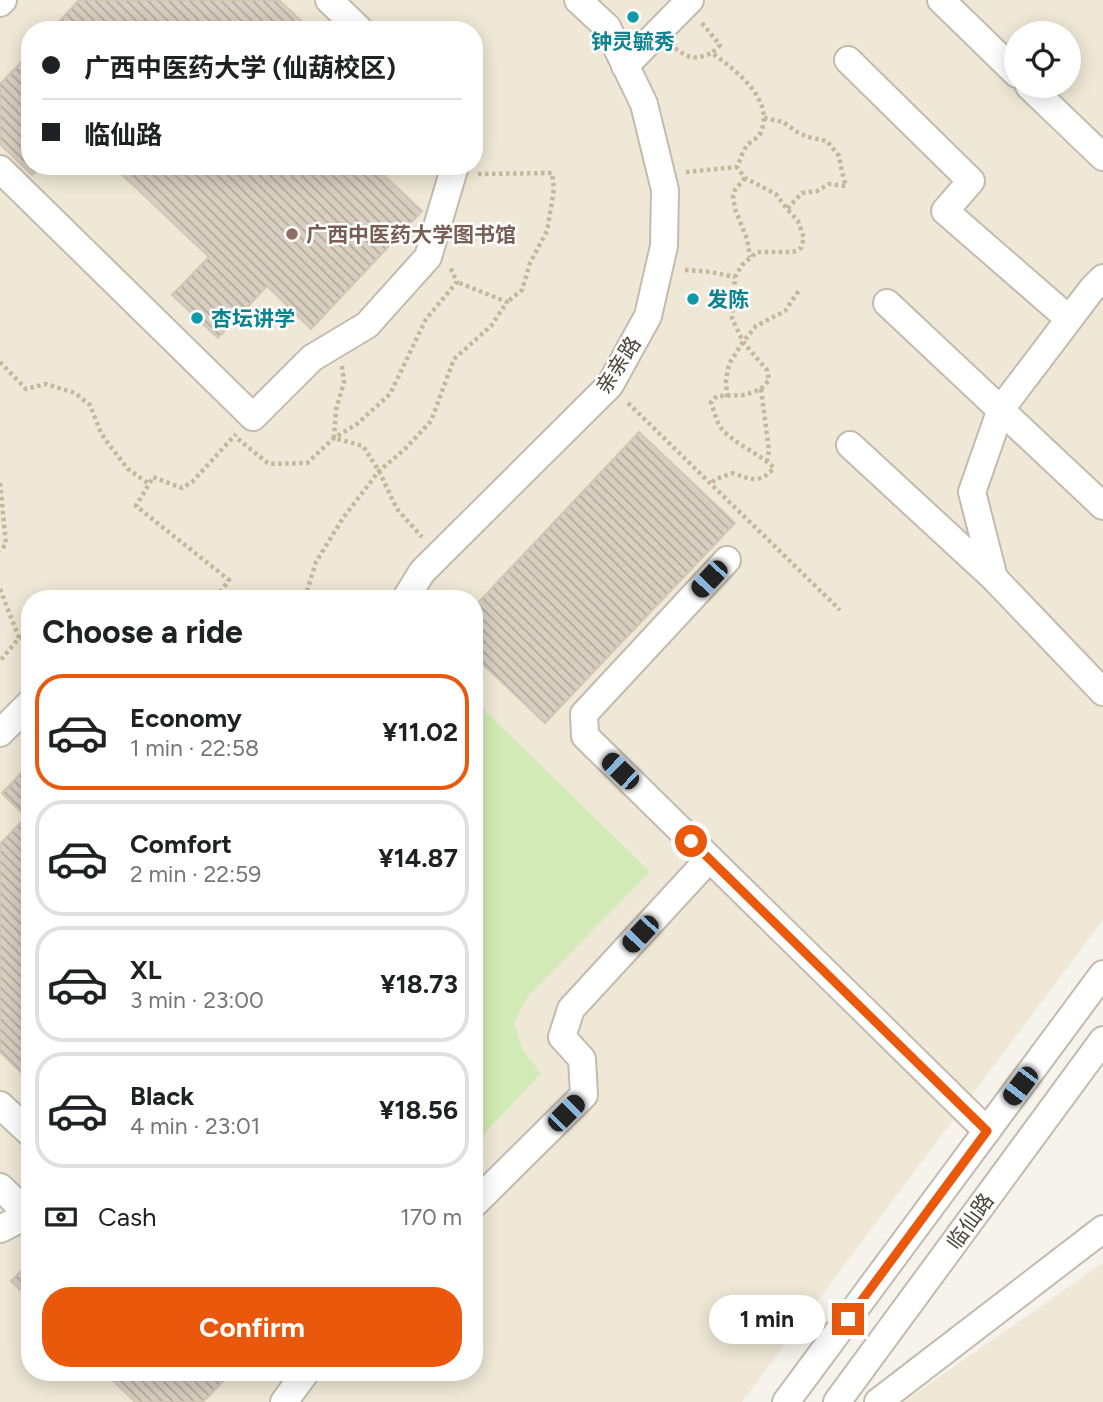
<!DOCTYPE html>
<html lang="en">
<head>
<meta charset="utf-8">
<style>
	body { margin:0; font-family:Figtree,"Noto Sans SC",sans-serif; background:#f6f6f6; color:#202124; height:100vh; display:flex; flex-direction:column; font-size:26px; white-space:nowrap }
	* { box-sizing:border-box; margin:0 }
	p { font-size:23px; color:#757577 }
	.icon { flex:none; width:38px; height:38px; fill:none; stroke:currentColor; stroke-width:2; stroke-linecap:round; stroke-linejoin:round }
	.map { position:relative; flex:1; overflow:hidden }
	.drawer { position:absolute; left:21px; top:590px; width:462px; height:791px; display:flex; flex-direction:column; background:#fff; border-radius:28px; box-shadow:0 4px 18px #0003 }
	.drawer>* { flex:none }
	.hud { position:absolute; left:21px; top:21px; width:462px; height:154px; border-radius:28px; box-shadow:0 4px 18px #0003; display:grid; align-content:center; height:154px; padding:0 21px; background:#fff }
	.controls { position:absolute; left:1004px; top:21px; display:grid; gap:14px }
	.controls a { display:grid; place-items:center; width:77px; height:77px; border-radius:50%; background:#fff; box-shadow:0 4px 18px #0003; font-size:35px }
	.end { position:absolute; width:32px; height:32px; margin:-16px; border:9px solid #ea580c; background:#fff; box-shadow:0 0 0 4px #fff }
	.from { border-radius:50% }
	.bubble { position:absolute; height:49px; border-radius:24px; background:#fff; box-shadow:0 4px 18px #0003; font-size:23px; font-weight:700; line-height:49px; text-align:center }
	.car { position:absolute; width:21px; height:42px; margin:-21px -10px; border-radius:9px; box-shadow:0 0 5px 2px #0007; background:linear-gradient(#222 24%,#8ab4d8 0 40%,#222 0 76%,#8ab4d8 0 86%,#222 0) }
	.hud b { display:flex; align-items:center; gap:24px; height:66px; font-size:26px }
	.hud b+b { border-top:2px solid #e0e0e0 }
	.hud i { width:18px; height:18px; background:#202124 }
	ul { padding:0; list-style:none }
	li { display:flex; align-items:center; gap:21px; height:116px; margin:0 14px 10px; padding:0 7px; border:4px solid #e0e0e0; border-radius:28px }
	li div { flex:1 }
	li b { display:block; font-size:26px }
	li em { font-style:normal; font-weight:700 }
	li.on { border-color:#ea580c }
	li>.icon { width:63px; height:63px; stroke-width:1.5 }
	h2 { padding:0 21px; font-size:32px; line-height:84px }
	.pay { display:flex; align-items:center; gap:18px; height:77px; padding:0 21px; font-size:26px }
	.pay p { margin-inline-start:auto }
	.action { display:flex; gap:14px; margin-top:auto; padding:14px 21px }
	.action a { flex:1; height:80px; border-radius:28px; background:#ea580c; color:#fff; font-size:28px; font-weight:700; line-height:80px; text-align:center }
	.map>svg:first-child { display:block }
	.education { fill:#efe8d6; fill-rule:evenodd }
	.grass { fill:#d2eab5 }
	.building { fill:url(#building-back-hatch); stroke:#d3c7b4; stroke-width:2 }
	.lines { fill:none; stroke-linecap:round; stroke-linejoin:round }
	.minor-casing { stroke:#c2bbae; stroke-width:30 }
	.path { stroke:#c4b79f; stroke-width:4.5; stroke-dasharray:3.5 3.5; stroke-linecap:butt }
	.minor { stroke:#fff; stroke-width:26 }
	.route { stroke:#ea580c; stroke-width:9 }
	.culture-dot { fill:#0f9aa8; stroke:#fff; stroke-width:2.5 }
	.education-dot { fill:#8d6e63; stroke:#fff; stroke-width:2.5 }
	.labels { text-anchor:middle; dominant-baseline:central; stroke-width:5; stroke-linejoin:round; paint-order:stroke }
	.culture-label { font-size:21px; font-weight:bold; fill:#0d838f; stroke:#fff; text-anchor:start }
	.education-label { font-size:21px; font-weight:bold; fill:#785e54; stroke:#fff; text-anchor:start }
	.street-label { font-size:21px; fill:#4b4439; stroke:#fff }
</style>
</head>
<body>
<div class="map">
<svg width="1103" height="1402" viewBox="0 0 1103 1402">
	<defs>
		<pattern id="building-back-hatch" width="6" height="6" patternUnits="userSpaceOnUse" patternTransform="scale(1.75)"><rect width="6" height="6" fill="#d8cfc1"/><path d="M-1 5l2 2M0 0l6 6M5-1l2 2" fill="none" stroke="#b1aa9e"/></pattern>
	</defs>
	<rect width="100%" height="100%" fill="#f6f3ec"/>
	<!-- education -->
	<g class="education">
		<path d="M0,0h1103v920l-361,482h-742zM30,30h444v136h-444zM1017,33h52v53h-52zM30,598h444v774h-444z"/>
		<path d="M1103,1263v139h-200z"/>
	</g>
	<!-- grass -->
	<path class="grass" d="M474,700l176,172 -122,124 -14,27 8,26 19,24 -67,72z"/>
	<!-- building -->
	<g class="building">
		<path d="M79,0h200l32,30h-260z"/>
		<path d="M30,53v113h11l-9,9 -32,-31v-60z"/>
		<path d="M113,166h261l48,45 -111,118 -44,-43 -49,52 -46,-43 37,-38z"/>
		<path d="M639,432l96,91 -190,200 -71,-67v-49z"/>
		<path d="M30,764v317l-30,-29v-208l26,-27 -24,-24z"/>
		<path d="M30,1262v37l-19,-18z"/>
		<path d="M104,1372h118l5,5 -24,25h-68z"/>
	</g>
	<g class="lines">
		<defs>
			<g id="minor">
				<path d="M329,0l31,30"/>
				<path d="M941,0l76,74"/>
				<path d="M0,3l3,-3"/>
				<path d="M848,60l123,121 -26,30 124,108"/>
				<path d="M625,66l65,-66"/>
				<path d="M1029,86l74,71"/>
				<path d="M0,169l253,248 59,-59 55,-33 61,-68 27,-91"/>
				<path d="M1103,278l-11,11 -91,120 -29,83 22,86 109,114"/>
				<path d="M887,303l216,203"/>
				<path d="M850,445l144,133"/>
				<path d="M727,560l-143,154 1,22 402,395"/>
				<path d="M406,598l16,-26 188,-187 38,-69 16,-70 1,-56 -21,-86 -37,-77 -29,-27"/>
				<path d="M0,733l30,-30"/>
				<path d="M0,1105l30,28"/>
				<path d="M0,1187l25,24"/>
				<path d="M474,1204l110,-109 -2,-36 -20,-22 9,-28 138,-150"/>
				<path d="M0,1229l16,-8 14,-14"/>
				<path d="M284,1402l22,-30"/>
				<path d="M786,1402l317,-428"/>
				<path d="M837,1402l266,-362"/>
				<path d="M878,1402l225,-173"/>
			</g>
		</defs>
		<!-- minor casing -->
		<use href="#minor" class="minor-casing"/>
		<!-- path -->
		<g class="path">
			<path d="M702,23l18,22 -8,8c22,16 63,46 49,79 -2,6 -11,9 -15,15 -4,5 -6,14 -9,20l8,11 31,16 11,15 11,12 6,17 -3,10 -8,4h-36l-15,13 -7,12 -3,41 11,24 24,28 2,10 -8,9 -16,6 -28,1 -6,6c3,9 5,18 10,26 13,16 38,25 53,40 -14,16 -23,12 -41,5l-17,6 -6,5"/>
			<path d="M675,48c14,11 20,12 37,5"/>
			<path d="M764,118l19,4 14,10 11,5 19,4 12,15 3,16 4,14 -17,-2 -12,7 -15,2 -15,16"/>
			<path d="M686,172l51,-5"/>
			<path d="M478,174l74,-1 2,16 -7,42 -17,32 -8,27 -15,12"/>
			<path d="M745,178l-10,12 -2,6 2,13 12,30 3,18"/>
			<path d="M685,270l26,2 24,5"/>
			<path d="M0,362l26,27 20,-5 29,9 15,12 11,28 9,13 18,23 21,15"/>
			<path d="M342,366l2,16 -8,28 -2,28 29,8 16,25 18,38 25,28"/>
			<path d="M761,389l8,62 -2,10"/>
			<path d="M727,397l-1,-17 3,-16 14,-22 13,-16 29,-15 15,-22"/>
			<path d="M628,403l212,207"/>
			<path d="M238,439l31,25 38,-1 27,-25 23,-14 33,-30 36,-75 31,-37 -7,-15"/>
			<path d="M0,483l6,61 -6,7"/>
			<path d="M0,589l19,49 -19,23"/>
			<path d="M216,598l13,-18 -93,-74 17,-29 29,11 10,-6 44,-48"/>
			<path d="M305,598l11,-36 27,-44 36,-47 26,-22 26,-28 23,-62 37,-33 16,-24 -50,-20"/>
			<path d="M19,638l11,-5"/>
		</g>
		<!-- minor -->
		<use href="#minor" class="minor"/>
	</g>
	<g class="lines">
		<!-- route -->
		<path class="route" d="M691,841l296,290 -139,188"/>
	</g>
	<!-- markers -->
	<g class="culture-dot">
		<circle cx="633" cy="17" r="7"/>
		<circle cx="693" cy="299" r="7"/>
		<circle cx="197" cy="318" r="7"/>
	</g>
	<circle class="education-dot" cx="292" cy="234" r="7"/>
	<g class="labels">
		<!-- culture labels -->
		<g class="culture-label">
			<text x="633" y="41" text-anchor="middle">钟灵毓秀</text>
			<text x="707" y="299">发陈</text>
			<text x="211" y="318">杏坛讲学</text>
		</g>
		<!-- education labels -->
		<g class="education-label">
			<text x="306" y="234">广西中医药大学图书馆</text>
		</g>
		<!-- street labels -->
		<g class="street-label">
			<text transform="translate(618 365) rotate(-57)">亲亲路</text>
			<text transform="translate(970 1221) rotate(-54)">临仙路</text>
		</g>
	</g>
</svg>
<div class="controls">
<a><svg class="icon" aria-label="locate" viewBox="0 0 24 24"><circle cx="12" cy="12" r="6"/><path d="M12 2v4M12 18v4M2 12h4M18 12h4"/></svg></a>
</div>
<i class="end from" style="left:691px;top:841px"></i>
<i class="end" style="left:848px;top:1319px"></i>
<div class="bubble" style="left:709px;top:1295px;width:116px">1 min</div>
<i class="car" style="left:709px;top:579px;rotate:223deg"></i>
<i class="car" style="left:620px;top:771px;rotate:314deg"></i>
<i class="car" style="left:640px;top:934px;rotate:223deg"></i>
<i class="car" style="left:1020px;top:1086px;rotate:217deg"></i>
<i class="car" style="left:566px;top:1113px;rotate:45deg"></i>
<div class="hud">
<b><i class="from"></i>广西中医药大学 (仙葫校区)</b>
<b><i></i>临仙路</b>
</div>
<section class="drawer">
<h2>Choose a ride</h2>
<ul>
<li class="on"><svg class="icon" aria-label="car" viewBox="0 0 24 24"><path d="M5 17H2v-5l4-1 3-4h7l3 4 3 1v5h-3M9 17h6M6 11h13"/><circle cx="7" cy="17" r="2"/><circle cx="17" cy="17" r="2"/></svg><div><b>Economy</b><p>1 min · 22:58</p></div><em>¥11.02</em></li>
<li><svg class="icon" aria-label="car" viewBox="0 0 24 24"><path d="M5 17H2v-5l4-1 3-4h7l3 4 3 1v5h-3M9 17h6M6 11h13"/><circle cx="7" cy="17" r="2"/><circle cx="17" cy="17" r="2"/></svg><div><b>Comfort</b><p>2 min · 22:59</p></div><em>¥14.87</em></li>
<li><svg class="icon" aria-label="car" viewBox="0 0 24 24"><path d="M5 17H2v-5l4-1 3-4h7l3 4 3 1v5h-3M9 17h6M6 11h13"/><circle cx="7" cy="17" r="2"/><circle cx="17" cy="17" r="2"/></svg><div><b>XL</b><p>3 min · 23:00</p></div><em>¥18.73</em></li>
<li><svg class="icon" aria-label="car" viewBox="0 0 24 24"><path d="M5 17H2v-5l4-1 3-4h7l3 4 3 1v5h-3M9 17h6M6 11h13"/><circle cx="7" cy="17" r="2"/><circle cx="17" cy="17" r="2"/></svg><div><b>Black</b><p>4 min · 23:01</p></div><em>¥18.56</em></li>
</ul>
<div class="pay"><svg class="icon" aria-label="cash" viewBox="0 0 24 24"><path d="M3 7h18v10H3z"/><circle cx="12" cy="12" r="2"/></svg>Cash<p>170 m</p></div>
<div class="action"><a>Confirm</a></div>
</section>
</div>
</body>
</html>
